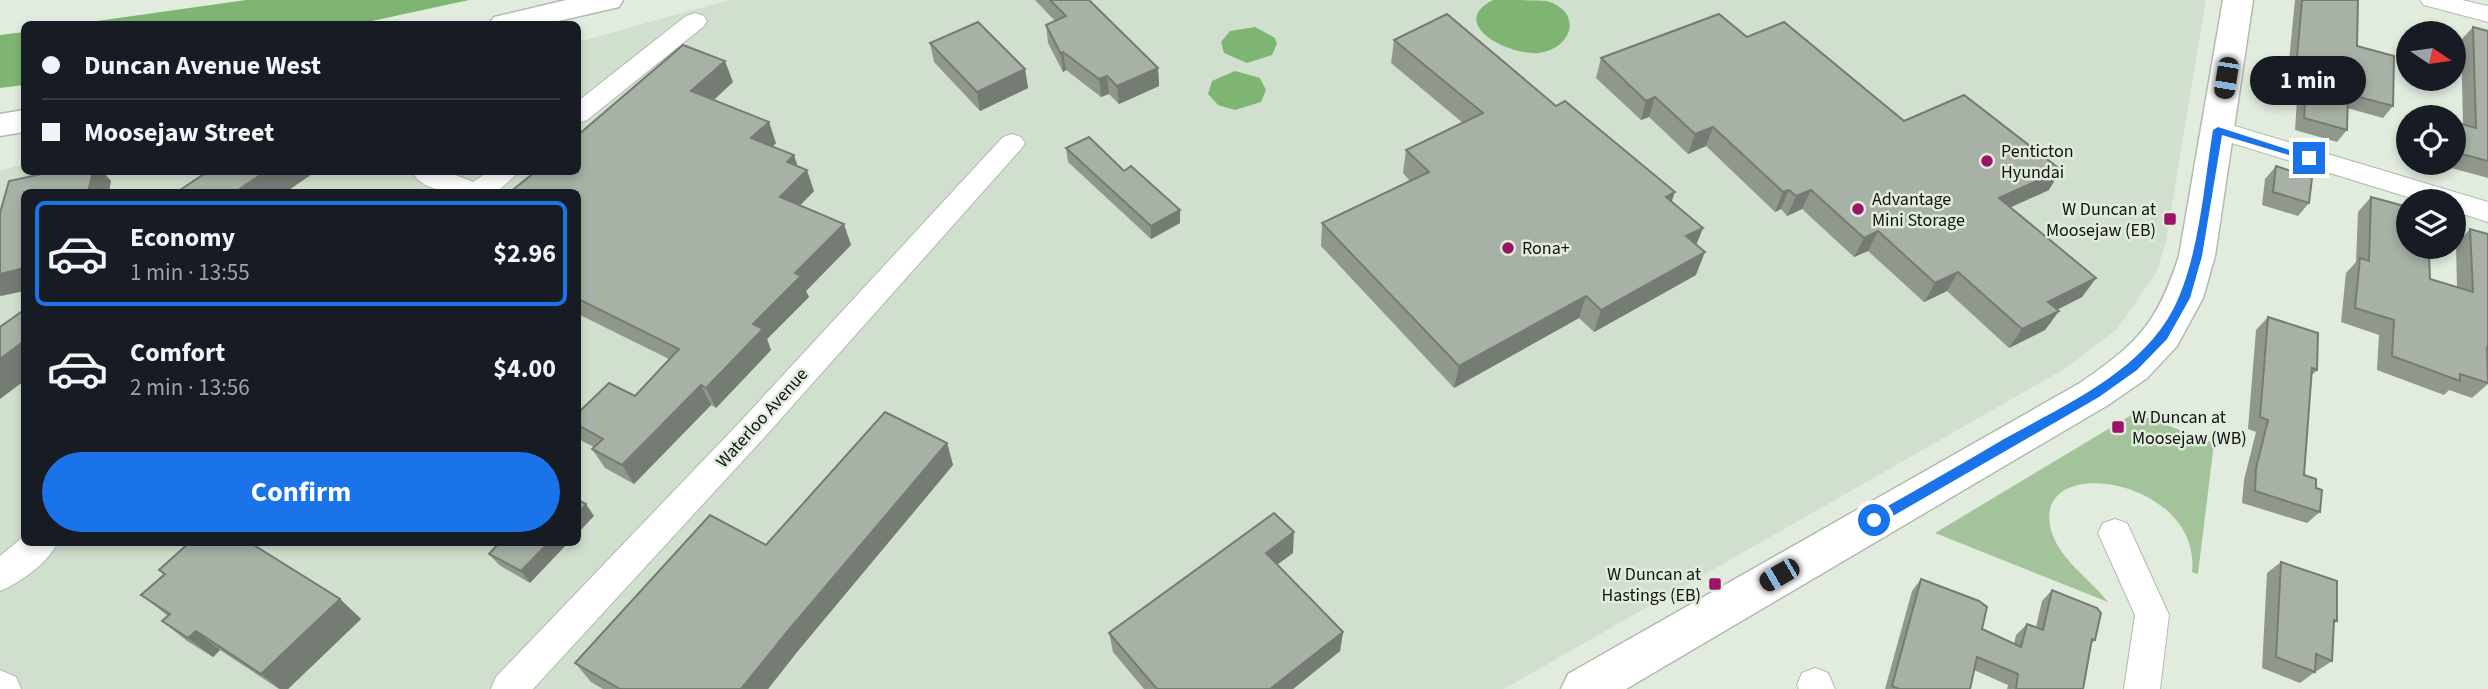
<!DOCTYPE html>
<html lang="en">
<head>
<meta charset="utf-8">
<style>
	body { margin:0; font-family:"Source Sans 3",sans-serif; background:#242831; color:#f1f3f6; height:100vh; display:flex; flex-direction:column; font-size:26px; white-space:nowrap }
	* { box-sizing:border-box; margin:0 }
	p { font-size:23px; color:#9ea1a6 }
	.icon { flex:none; width:38px; height:38px; fill:none; stroke:currentColor; stroke-width:2; stroke-linecap:round; stroke-linejoin:round }
	.map { position:relative; flex:1; overflow:hidden }
	.details { position:absolute; left:21px; top:189px; width:560px; height:357px; display:flex; flex-direction:column; background:#171b24; border-radius:10px; box-shadow:0 4px 10px #0003 }
	.details>* { flex:none }
	.guide { position:absolute; left:21px; top:21px; width:560px; height:154px; border-radius:10px; box-shadow:0 4px 10px #0003; display:grid; align-content:center; height:154px; padding:0 21px; background:#171b24 }
	.needle { width:46px; rotate:103deg }
	.buttons { position:absolute; left:2396px; top:21px; display:grid; gap:14px }
	.buttons a { display:grid; place-items:center; width:70px; height:70px; border-radius:50%; background:#171b24; box-shadow:0 4px 10px #0003; font-size:35px }
	.end { position:absolute; width:32px; height:32px; margin:-16px; border:9px solid #1a73e8; background:#fff; box-shadow:0 0 0 4px #fff }
	.from { border-radius:50% }
	.bubble { position:absolute; height:49px; border-radius:24px; background:#171b24; box-shadow:0 4px 10px #0003; font-size:23px; font-weight:700; line-height:49px; text-align:center }
	.car { position:absolute; width:21px; height:42px; margin:-21px -10px; border-radius:9px; box-shadow:0 0 5px 2px #0007; background:linear-gradient(#222 24%,#8ab4d8 0 40%,#222 0 76%,#8ab4d8 0 86%,#222 0) }
	.guide b { display:flex; align-items:center; gap:24px; height:66px; font-size:26px }
	.guide b+b { border-top:2px solid #363941 }
	.guide i { width:18px; height:18px; background:#f1f3f6 }
	ul { padding:12px 0 0; list-style:none }
	li { display:flex; align-items:center; gap:21px; height:105px; margin:0 14px 10px; padding:0 7px; border:4px solid transparent; border-radius:10px }
	li div { flex:1 }
	li b { display:block; font-size:26px }
	li em { font-style:normal; font-weight:700 }
	li.current { border-color:#1a73e8 }
	li>.icon { width:63px; height:63px; stroke-width:1.5 }
	.cta { display:flex; gap:14px; margin-top:auto; padding:14px 21px }
	.cta a { flex:1; height:80px; border-radius:42px; background:#1a73e8; color:#fff; font-size:28px; font-weight:700; line-height:80px; text-align:center }
	.map>svg:first-child { display:block }
	.built { fill:#d1e0ce; fill-rule:evenodd }
	.green { fill:#a3c49b }
	.water { fill:#7fb572 }
	.lines { fill:none; stroke-linecap:round; stroke-linejoin:round }
	.street-casing { stroke:#b1bbaf; stroke-width:2 }
	.secondary-casing { stroke:#b1bbaf; stroke-width:3 }
	.highway-casing { stroke:#b1bbaf; stroke-width:3 }
	.street { fill:#fff; fill-rule:evenodd }
	.secondary { fill:#fff; fill-rule:evenodd }
	.highway { fill:#fff; fill-rule:evenodd }
	.wall { fill:#90988e }
	.shaded-wall { fill:#757c74 }
	.building { fill:#a7b1a5; stroke:#757c74; stroke-width:2 }
	.route { fill:#1a73e8 }
	.poi-dot { fill:#9b1567; stroke:#e1ebde; stroke-width:2.5 }
	.labels { text-anchor:middle; dominant-baseline:central; stroke-width:5; stroke-linejoin:round; paint-order:stroke }
	.poi-label { font-size:18px; fill:#111410; stroke:#e1ebde; text-anchor:start }
	.street-label { font-size:18px; fill:#111410; stroke:#e1ebde }
</style>
</head>
<body>
<div class="map">
<svg width="2488" height="689" viewBox="0 0 2488 689">
	<rect width="100%" height="100%" fill="#e1ebde"/>
	<!-- built -->
	<path class="built" d="M729,0h1477l-40,242 -10,31 -39,56 -51,39 -562,321h-1504v-519l24,-5v7h554v-130zM24,192h554v350h-554z"/>
	<!-- green -->
	<path class="green" d="M2135,413l79,30 -16,131 -6,-2c10,-94 -162,-122 -141,-42 8,29 39,49 57,72l-173,-69z"/>
	<!-- water -->
	<g class="water">
		<path d="M246,0h223l-111,24h-282z"/>
		<path d="M1493,0c16,0 39,0 54,1 36,11 26,47 -8,52 -29,3 -93,-29 -46,-53z"/>
		<path d="M1255,27l20,11 2,6 -5,11 -25,8 -23,-10 -3,-11 9,-11z"/>
		<path d="M24,32v53l-24,3v-53z"/>
		<path d="M1235,71l25,7 6,12 -5,12 -26,8 -17,-5 -10,-11 4,-13z"/>
	</g>
	<g class="lines">
		<defs>
			<g id="street">
				<path d="M2420,0h42l26,6v16l-64,-17z"/>
				<path d="M695,13l9,3 3,5 -3,5 -117,94 -9,3v-22l108,-85z"/>
				<path d="M2218,121l270,81v20l-34,-11v-10h-33l-212,-65 -4,-6 4,-6z"/>
				<path d="M1012,134l9,3 4,6 -4,6 -260,292 -228,248h-42l5,-12 243,-254 264,-286z"/>
				<path d="M412,172h36l25,10 15,-10h31l-22,20c-26,0 -70,6 -85,-20z"/>
				<path d="M2115,519l12,4 42,92 -9,74h-36l11,-74 -37,-82 5,-10z"/>
				<path d="M24,536v6h34c-9,20 -38,41 -58,49v-35z"/>
				<path d="M1815,668l13,5 7,16h-36l-2,-4 5,-12z"/>
				<path d="M0,670l16,7 5,12h-21z"/>
			</g>
			<path id="secondary" d="M2223,0h30l-38,256 -12,42 -26,48 -30,32 -39,27 -482,284h-65l7,-15 512,-291c58,-40 77,-59 99,-127z"/>
			<g id="highway">
				<path d="M566,0h57l-4,7 -74,17h-56l5,-7z"/>
				<path d="M24,110v22l-24,4v-22z"/>
			</g>
		</defs>
		<!-- street casing -->
		<use href="#street" class="street-casing"/>
		<!-- secondary casing -->
		<use href="#secondary" class="secondary-casing"/>
		<!-- highway casing -->
		<use href="#highway" class="highway-casing"/>
		<!-- street -->
		<use href="#street" class="street"/>
		<!-- secondary -->
		<use href="#secondary" class="secondary"/>
		<!-- highway -->
		<use href="#highway" class="highway"/>
	</g>
	<!-- wall -->
	<g class="wall">
		<path d="M1035,0h54l69,68 1,18 -40,18 -10,-10 -8,3 -35,-27 -3,2 -15,-29 -2,-18 9,-4z"/>
		<path d="M2295,0h63l-1,46 36,60 -10,12 -36,-10v22l-10,12 -42,-12 3,-46 -11,-3z"/>
		<path d="M2473,27l15,4v147l-55,-15h21v-41l9,3 -2,-85z"/>
		<path d="M1747,37l157,84 145,69 -39,17 86,71 -14,19 -25,13 2,1 -14,19 -36,18 -62,-57 -23,11 -56,-51 -14,6 -52,-48 -15,7 -6,-7 -6,3 -69,-66 -18,8 -39,-37 -8,3 -45,-42 5,-20z"/>
		<path d="M1394,40l162,66 147,122 -7,17v30l-102,57 -15,-14 -125,70 -133,-142 1,-23 88,-42 -7,-8 3,-23 57,-27 -72,-60z"/>
		<path d="M930,43l95,26 3,19 -48,23 -46,-49z"/>
		<path d="M733,82l-19,18 62,43 -3,3 24,20 17,25 -14,14 51,40 -45,46 3,6 -42,42 4,11 -55,58 -5,-3 -77,79 -29,-16 -13,-19 2,-2 -12,-6 -4,-7v-21l57,-17 34,-37 -91,-45v-122z"/>
		<path d="M1066,148l58,23 56,39v13l-29,16 -83,-77z"/>
		<path d="M2276,166l33,37 -11,13 -36,-11 3,-26z"/>
		<path d="M2371,197l51,54 8,28 27,8 -1,-43 14,-15 18,5v150l-16,14 -23,-8 -5,5 -67,-25 2,-35 -38,-13 5,-49 10,-11 2,-50z"/>
		<path d="M2268,317l49,53 -6,6 -7,99 12,13 4,24 -13,11 -65,-20 2,-23 12,-48 -8,-3 8,-99z"/>
		<path d="M947,443l6,22 -156,187 -29,37h-165l-12,-7 -16,-19 191,-118z"/>
		<path d="M500,542l30,41 -31,-18 -10,-11z"/>
		<path d="M1293,553l-16,12 66,67 -3,19 -47,38h-149l-31,-37 -4,-19z"/>
		<path d="M2281,562l56,59 -3,3 -2,37 -15,10 -2,-1v2l-15,11 -38,-15 5,-95z"/>
		<path d="M159,570l181,29 21,20 -73,70h-9l-59,-39 -7,7 -26,-16 -25,-20 6,-5 -27,-21 23,-20z"/>
		<path d="M1921,579l61,50 32,15 2,-9 11,-11 9,3 6,-26 10,-11 43,50 -4,4 -8,45h-76l1,-4 -34,-15 -4,19h-85l27,-98z"/>
	</g>
	<!-- shaded-wall -->
	<g class="shaded-wall">
		<path d="M1063,52l3,18 -3,2 -2,-18z"/>
		<path d="M725,61l8,21 -33,30 -9,-21z"/>
		<path d="M1158,68l1,18 -40,18 -2,-18z"/>
		<path d="M1025,69l3,19 -48,23 -3,-19z"/>
		<path d="M1107,76l2,18 -8,3 -2,-18z"/>
		<path d="M1655,97l-6,20 -8,3 5,-19z"/>
		<path d="M769,122l7,21 -17,16 -8,-21z"/>
		<path d="M1713,127l-7,19 -18,8 7,-20z"/>
		<path d="M794,155l7,21 6,-6 7,21 -26,27 -8,-21 7,-35z"/>
		<path d="M2061,170l-12,20 -62,28 12,-20z"/>
		<path d="M93,172h10l8,9 -2,11h-21z"/>
		<path d="M265,172h50l-29,20h-51z"/>
		<path d="M1789,190l-8,19 -6,3 8,-20z"/>
		<path d="M1811,190l-9,19 -15,7 9,-20z"/>
		<path d="M1675,192l-8,23 -1,-18z"/>
		<path d="M1180,210v13l-29,16v-13z"/>
		<path d="M844,224l7,21 -45,46 3,6 -42,42 4,11 -55,58 -10,-20 47,-64 42,-51z"/>
		<path d="M1703,228l-9,22 -8,-14z"/>
		<path d="M1878,231l-10,20 -14,6 10,-19z"/>
		<path d="M1705,252l-9,23 -102,57 7,-22z"/>
		<path d="M24,268v23l-23,5 -1,-1v-21z"/>
		<path d="M1958,272l-11,19 -23,11 11,-19z"/>
		<path d="M2096,278l-14,19 -48,24 14,-19z"/>
		<path d="M1586,296l-7,22 -125,70 5,-22z"/>
		<path d="M2059,311l-14,19 -36,18 13,-19z"/>
		<path d="M24,341v40l-24,18v-40z"/>
		<path d="M701,385l10,20 -77,79 -12,-19z"/>
		<path d="M947,443l6,22 -156,187 -29,37h-27l46,-57z"/>
		<path d="M586,504l8,12 -16,17v-20z"/>
		<path d="M1294,532l-1,21 -28,20 1,-20z"/>
		<path d="M549,542h20l-39,41 -9,-12z"/>
		<path d="M340,599l21,20 -73,70h-8l-19,-15z"/>
		<path d="M196,631l24,19 -7,7 -25,-19z"/>
		<path d="M1343,632l-3,19 -47,38h-23z"/>
	</g>
	<!-- building -->
	<g class="building">
		<path d="M1050,0h39l69,68 -41,18 -10,-10 -8,3 -36,-27 -2,2 -15,-29 20,-9z"/>
		<path d="M2302,0h56l-1,46 37,10 -1,50 -45,-12 -1,36 -43,-12 3,-46 -11,-3z"/>
		<path d="M1447,14l109,92 9,-5 110,91 -9,5 37,31 -17,8 19,16 -104,58 -15,-14 -127,70 -137,-143 107,-51 -23,-22 77,-37 -89,-73z"/>
		<path d="M1719,14l28,23 37,-15 120,99 60,-26 97,75 -62,28 97,80 -48,24 11,9 -37,18 -64,-57 -23,11 -57,-52 -14,7 -53,-48 -15,6 -7,-6 -6,2 -70,-65 -18,7 -40,-37 -9,4 -45,-43z"/>
		<path d="M978,22l47,47 -48,23 -47,-49z"/>
		<path d="M2473,27l15,4v130l-34,-9v-30l22,6z"/>
		<path d="M683,45l42,16 -34,30 78,31 -18,16 43,17 -7,7 20,8 -27,27 64,27 -49,49 6,3 -48,48 10,5 -57,59 -5,-3 -79,80 -30,-16 11,-10 -25,-14v-12l31,-30 26,13 44,-47 -101,-50v-107h-68l25,-20h43v-37z"/>
		<path d="M1089,137l35,34 7,-5 49,44 -29,16 -85,-78z"/>
		<path d="M2276,166l36,12 -3,25 -36,-11z"/>
		<path d="M51,172h42l-5,20h-64v76l-24,6v-61l9,-32z"/>
		<path d="M207,172h58l-30,20h-58z"/>
		<path d="M2371,197l37,10v40h14v4l7,2 1,26 43,13 -3,-63 18,5v113h-1l1,36 -28,-9v7l-68,-25 2,-36 -39,-12 5,-50 9,3z"/>
		<path d="M24,310v31l-24,18v-32z"/>
		<path d="M2268,317l50,16 -1,37 -5,-2 -8,107 12,4v9l6,2 -2,22 -65,-21 1,-23 12,-48 -8,-3z"/>
		<path d="M885,412l62,31 -160,189 -46,57h-121l-45,-26 135,-148 56,30z"/>
		<path d="M578,500l8,4 -8,9z"/>
		<path d="M1274,513l20,19 -28,21 77,79 -73,57h-113l-48,-56z"/>
		<path d="M190,542h9l2,2 1,-2h47l91,57 -79,75 -65,-43 -8,7 -26,-17 8,-7 -29,-19 24,-21 -6,-4z"/>
		<path d="M500,542h49l-28,29 -32,-17z"/>
		<path d="M2281,562l56,19v40l-3,-1 -2,41 -16,-7 -1,18 -39,-15z"/>
		<path d="M1921,579l58,22 8,6 -5,22 39,18 6,-23 16,6 9,-40 45,18 4,5 -6,27 -3,-1 -9,50h-67l2,-15 -41,-17 -7,32h-71l-7,-3z"/>
	</g>
	<!-- route -->
	<path class="route" d="M2218,127l96,31 -5,3 -87,-26 -20,121 -12,42 -23,41 -30,31 -38,27 -220,127h-9v-8c45,-25 90,-51 134,-77 64,-36 145,-70 175,-142 21,-51 25,-112 34,-167z"/>
	<!-- markers -->
	<g class="poi-dot">
		<circle cx="1987" cy="161" r="7"/>
		<circle cx="1858" cy="209" r="7"/>
		<rect x="2163" y="212" width="14" height="14" rx="3.5"/>
		<circle cx="1508" cy="248" r="7"/>
		<rect x="2111" y="420" width="14" height="14" rx="3.5"/>
		<rect x="1708" y="577" width="14" height="14" rx="3.5"/>
	</g>
	<g class="labels">
		<!-- poi labels -->
		<g class="poi-label">
			<text x="2001" y="151">Penticton<tspan x="2001" dy="21">Hyundai</tspan></text>
			<text x="1872" y="199">Advantage<tspan x="1872" dy="21">Mini Storage</tspan></text>
			<text x="2156" y="209" text-anchor="end">W Duncan at<tspan x="2156" dy="21">Moosejaw (EB)</tspan></text>
			<text x="1522" y="248">Rona+</text>
			<text x="2132" y="417">W Duncan at<tspan x="2132" dy="21">Moosejaw (WB)</tspan></text>
			<text x="1701" y="574" text-anchor="end">W Duncan at<tspan x="1701" dy="21">Hastings (EB)</tspan></text>
		</g>
		<!-- street labels -->
		<g class="street-label">
			<text transform="translate(762 418) rotate(-48)">Waterloo Avenue</text>
		</g>
	</g>
</svg>
<div class="buttons">
<a><svg class="needle" viewBox="-14 -14 28 28"><path d="M0-13l5 13h-10z" fill="#e53935"/><path d="M0 13l5-13h-10z" fill="#9ea1a6"/></svg></a>
<a><svg class="icon" aria-label="locate" viewBox="0 0 24 24"><circle cx="12" cy="12" r="6"/><path d="M12 2v4M12 18v4M2 12h4M18 12h4"/></svg></a>
<a><svg class="icon" aria-label="layers" viewBox="0 0 24 24"><path d="M12 4l9 5-9 5-9-5zM3 14l9 5 9-5"/></svg></a>
</div>
<i class="end from" style="left:1874px;top:520px"></i>
<i class="end" style="left:2309px;top:158px"></i>
<div class="bubble" style="left:2250px;top:56px;width:116px">1 min</div>
<i class="car" style="left:2226px;top:78px;rotate:189deg"></i>
<i class="car" style="left:1779px;top:575px;rotate:240deg"></i>
<div class="guide">
<b><i class="from"></i>Duncan Avenue West</b>
<b><i></i>Moosejaw Street</b>
</div>
<section class="details">
<ul>
<li class="current"><svg class="icon" aria-label="car" viewBox="0 0 24 24"><path d="M5 17H2v-5l4-1 3-4h7l3 4 3 1v5h-3M9 17h6M6 11h13"/><circle cx="7" cy="17" r="2"/><circle cx="17" cy="17" r="2"/></svg><div><b>Economy</b><p>1 min · 13:55</p></div><em>$2.96</em></li>
<li><svg class="icon" aria-label="car" viewBox="0 0 24 24"><path d="M5 17H2v-5l4-1 3-4h7l3 4 3 1v5h-3M9 17h6M6 11h13"/><circle cx="7" cy="17" r="2"/><circle cx="17" cy="17" r="2"/></svg><div><b>Comfort</b><p>2 min · 13:56</p></div><em>$4.00</em></li>
</ul>
<div class="cta"><a>Confirm</a></div>
</section>
</div>
</body>
</html>
